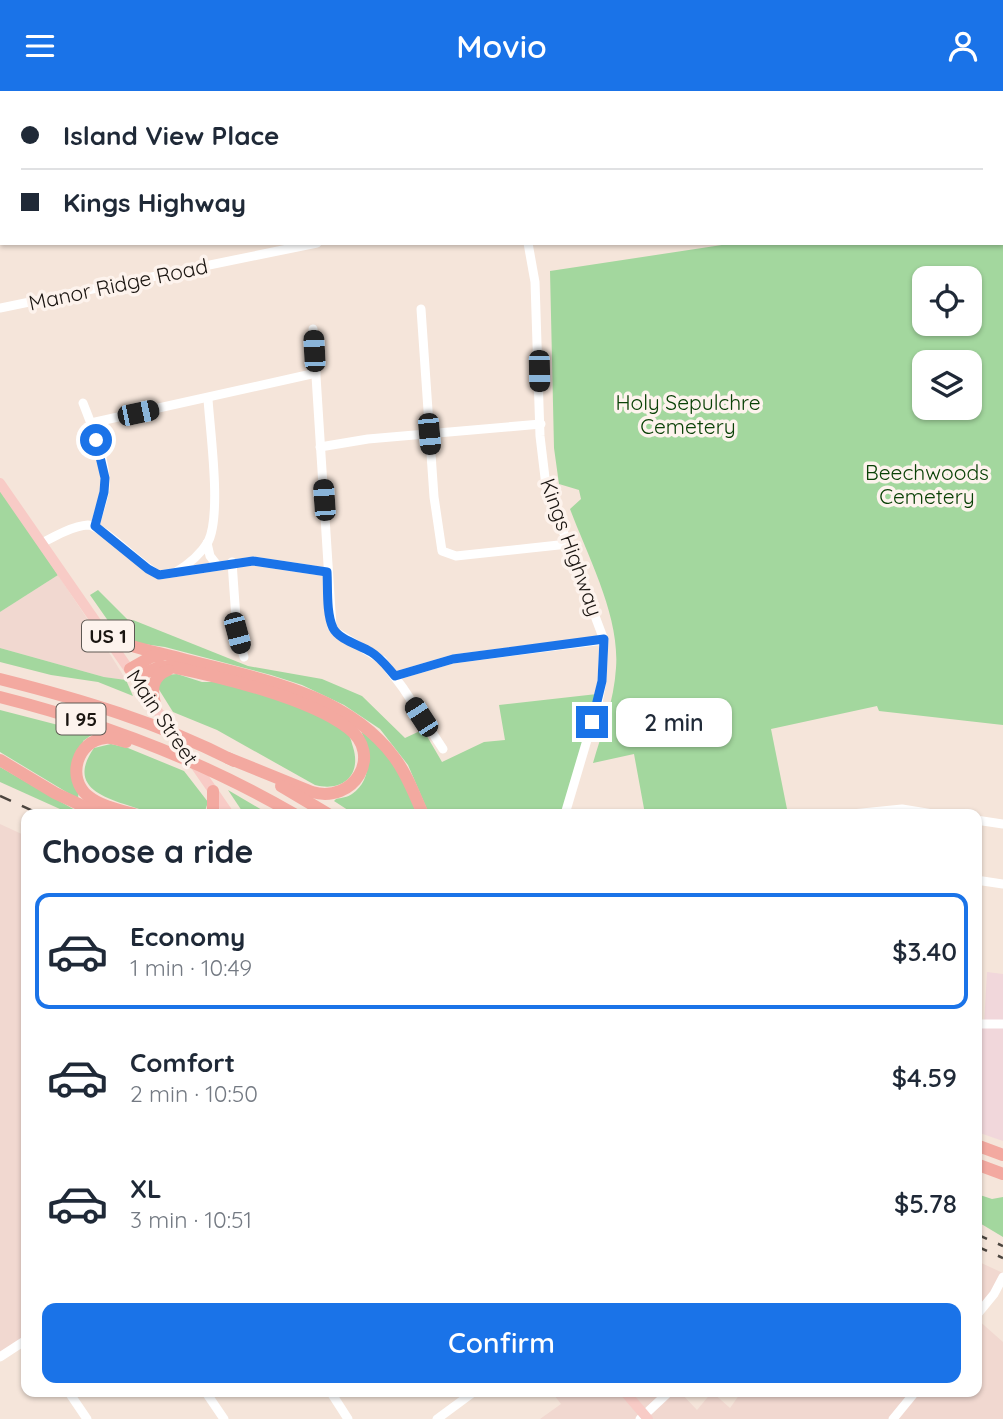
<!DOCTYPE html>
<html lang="en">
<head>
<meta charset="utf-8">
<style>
	body { margin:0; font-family:Quicksand,sans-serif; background:#f6f6f7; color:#1f2937; height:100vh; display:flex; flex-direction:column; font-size:26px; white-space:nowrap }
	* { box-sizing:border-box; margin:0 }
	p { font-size:23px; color:#747a83 }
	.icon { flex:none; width:38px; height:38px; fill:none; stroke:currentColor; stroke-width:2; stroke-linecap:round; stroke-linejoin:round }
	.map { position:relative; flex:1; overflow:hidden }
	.panel { position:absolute; left:21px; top:718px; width:961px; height:588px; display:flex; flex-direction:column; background:#fff; border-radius:14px; box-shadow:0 2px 5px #0004 }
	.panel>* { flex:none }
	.banner { position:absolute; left:0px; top:0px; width:1004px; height:154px; box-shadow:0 2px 5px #0004; display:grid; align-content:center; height:154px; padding:0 21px; background:#fff }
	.buttons { position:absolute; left:912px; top:175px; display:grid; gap:14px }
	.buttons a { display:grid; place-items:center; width:70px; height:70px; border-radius:14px; background:#fff; box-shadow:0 2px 5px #0004; font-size:35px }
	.end { position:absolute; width:32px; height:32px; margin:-16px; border:9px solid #1a73e8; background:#fff; box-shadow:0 0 0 4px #fff }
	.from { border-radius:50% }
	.bubble { position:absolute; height:49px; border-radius:14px; background:#fff; box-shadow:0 2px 5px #0004; font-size:23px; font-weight:600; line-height:49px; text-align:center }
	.car { position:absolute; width:21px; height:42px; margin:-21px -10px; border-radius:9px; box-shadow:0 0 5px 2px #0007; background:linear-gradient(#222 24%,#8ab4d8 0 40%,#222 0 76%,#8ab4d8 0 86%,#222 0) }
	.banner b { display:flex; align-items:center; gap:24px; height:66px; font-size:26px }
	.banner b+b { border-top:2px solid #e0e1e3 }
	.banner i { width:18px; height:18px; background:#1f2937 }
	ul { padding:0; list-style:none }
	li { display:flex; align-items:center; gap:21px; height:116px; margin:0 14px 10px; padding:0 7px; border:4px solid transparent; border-radius:14px }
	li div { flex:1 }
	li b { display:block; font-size:26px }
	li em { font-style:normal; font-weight:600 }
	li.active { border-color:#1a73e8 }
	li>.icon { width:63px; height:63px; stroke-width:1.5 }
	h2 { padding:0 21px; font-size:32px; line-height:84px }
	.button { display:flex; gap:14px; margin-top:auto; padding:14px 21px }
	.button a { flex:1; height:80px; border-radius:14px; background:#1a73e8; color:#fff; font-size:28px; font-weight:600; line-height:80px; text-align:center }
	header { display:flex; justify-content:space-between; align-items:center; height:91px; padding:0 21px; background:#1a73e8; color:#fff; font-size:32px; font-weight:600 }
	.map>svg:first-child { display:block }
	.commercial { fill:#f1d8d0 }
	.industrial { fill:#f1d7db }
	.green { fill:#a3d79e; fill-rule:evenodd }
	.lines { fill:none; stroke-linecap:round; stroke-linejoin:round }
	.minor { stroke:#fff; stroke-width:9 }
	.major { stroke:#f8cbc6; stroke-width:10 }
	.highway { stroke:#f3a9a0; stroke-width:12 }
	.rail { stroke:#4c453f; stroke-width:2.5; stroke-dasharray:12 12; stroke-linecap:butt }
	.route { stroke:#1a73e8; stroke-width:9 }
	.labels { text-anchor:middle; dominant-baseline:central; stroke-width:7; stroke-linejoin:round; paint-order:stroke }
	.shield { fill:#fdf3ed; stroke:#5e5853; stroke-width:2 }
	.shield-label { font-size:19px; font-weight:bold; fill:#1a1511 }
	.street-label { font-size:21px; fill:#1a1511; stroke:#fdf3ed }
	.park-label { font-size:21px; fill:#094106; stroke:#fdf3ed }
</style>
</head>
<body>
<header><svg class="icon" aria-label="menu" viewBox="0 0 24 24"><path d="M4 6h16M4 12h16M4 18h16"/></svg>Movio<svg class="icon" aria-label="person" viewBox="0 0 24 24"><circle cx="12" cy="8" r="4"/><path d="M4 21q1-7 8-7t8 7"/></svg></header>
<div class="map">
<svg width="1003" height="1328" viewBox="0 0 1003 1328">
	<rect width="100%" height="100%" fill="#f5e5da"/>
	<!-- commercial -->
	<g class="commercial">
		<path d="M58,484l42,63 26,42 -22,-3 -104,-29v-36z"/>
		<path d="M0,733l26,12v501l-26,18z"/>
		<path d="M977,1170l26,12 -26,46 26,23v77h-463l21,-15 -10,-13h128l18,19 15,-18 18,16 12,-17h234z"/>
	</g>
	<!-- industrial -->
	<path class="industrial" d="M987,881l16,2v167l-26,-9v-106l7,-1z"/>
	<!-- green -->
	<g class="green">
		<path d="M1003,95v539l-124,-14 -2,-5 -106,23 17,85h-143l-11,-60 -41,9c9,-31 21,-62 23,-95 4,-52 -28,-111 -46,-159l11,-10 -2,-9 -20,-6 -5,-36 -4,-177 185,-28h268zM924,187h46v46h-46zM924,271h46v46h-46z"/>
		<path d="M0,396l58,88 -58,37z"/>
		<path d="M98,499l31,31 4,-1 115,46 74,13 40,17 43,42 15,-7h4l18,31 42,-20 21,-2 -6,-35 98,-11 -33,120h-135l-21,-49 -28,-36 -36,-24 -42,-20 -31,-10 -106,-28 -36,-5 -11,-7 -28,-40z"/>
		<path d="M0,557l104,29 22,3 7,16 -35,-14 -47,-7 -51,-13z"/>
		<path d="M177,583l25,8h13c43,12 96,21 131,51 5,3 5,8 7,14 9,29 -11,45 -38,38l-98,-55 -44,-18 -15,-24 2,-8 6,-5z"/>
		<path d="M0,619l93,24 -10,7 -5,58 -78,-47z"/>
		<path d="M361,640c33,26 42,45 58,83h-65l-20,-13 2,-2c5,-1 12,-2 16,-5 21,-14 18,-44 9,-63z"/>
		<path d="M111,653l17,4 56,23 24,31 -4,12c-16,0 -34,2 -49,-1 -11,-2 -21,-6 -31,-9 -31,-10 -53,-23 -30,-56z"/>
		<path d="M0,676l82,47h-11l-71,-32z"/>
		<path d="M228,699l41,24h-25z"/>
		<path d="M977,1103l15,5 11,-2v40l-25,-15z"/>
	</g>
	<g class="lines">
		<!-- minor -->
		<g class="minor">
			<path d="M215,0v2"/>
			<path d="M493,0v2"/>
			<path d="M648,0l8,2"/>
			<path d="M300,2l9,-2"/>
			<path d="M552,2l1,-2"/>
			<path d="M954,2v-2"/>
			<path d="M0,64l2,-1"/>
			<path d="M528,152l7,39 5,154 6,50 58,154 -2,41 -4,22 -33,111"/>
			<path d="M0,217l317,-65"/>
			<path d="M421,218l13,188 8,54 14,5 112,-12"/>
			<path d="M313,238l19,298 4,5 46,28 21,28 40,61"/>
			<path d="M83,312c10,26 24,58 22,86 -2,12 -7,25 -10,37"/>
			<path d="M91,332l225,-50"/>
			<path d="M320,356l48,-8 173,-15"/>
			<path d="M42,452c13,-7 31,-17 46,-18 14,0 52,40 71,50l94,-14 74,11"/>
			<path d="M207,452l3,13 7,9"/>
			<path d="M232,471l5,71 7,24"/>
			<path d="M176,481c13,-8 24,-17 32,-30 14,-27 2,-111 0,-143"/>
			<path d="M395,585l58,-17 151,-19"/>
			<path d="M852,723l50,-5 31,5"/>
			<path d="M976,729l27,4"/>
			<path d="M976,789l27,4"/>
			<path d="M976,933h27"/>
			<path d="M976,1225l18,-22 9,-17"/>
			<path d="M0,1266l26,-17"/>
			<path d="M68,1300l19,28"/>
			<path d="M205,1300l19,28"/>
			<path d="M330,1300l18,28"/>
			<path d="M437,1328l38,-28"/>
			<path d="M640,1328l30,-28"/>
			<path d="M893,1328l23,-28"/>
		</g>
		<!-- major -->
		<g class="major">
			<path d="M0,392l229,331"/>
			<path d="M624,1300l24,28"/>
		</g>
		<!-- highway -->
		<g class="highway">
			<path d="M104,540c20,17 50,20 75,27 74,20 166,33 215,99 13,17 20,37 29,57"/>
			<path d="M130,578l21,-12 11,-2"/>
			<path d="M135,586l24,-10h13c49,10 137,31 176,61 36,27 6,76 -36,64l-84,-34"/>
			<path d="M0,588c80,20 160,44 234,82"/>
			<path d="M0,606c104,26 201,63 294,117"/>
			<path d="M156,616c-5,-16 -5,-30 12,-37"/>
			<path d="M126,651c-7,-2 -14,-5 -21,-4 -28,3 -39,40 -17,58 12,10 31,14 46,18"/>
			<path d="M0,669l55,33 45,21"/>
			<path d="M281,695l47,28"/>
			<path d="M213,700v23"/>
			<path d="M976,1054l27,10"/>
			<path d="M976,1073l27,10"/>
		</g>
		<!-- rail -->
		<g class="rail">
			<path d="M0,705l40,18"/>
			<path d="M976,1143l27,12"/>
			<path d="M976,1155l27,12"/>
		</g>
	</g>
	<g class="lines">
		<!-- route -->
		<path class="route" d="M96,349l9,38 -1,14 -9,34 53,43 11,6 94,-14 74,11c1,16 -1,41 6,56 6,12 27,17 38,24 10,6 16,15 24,24l58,-17 151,-20 -2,42 -10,41"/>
	</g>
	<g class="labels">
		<!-- shield labels -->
		<g class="shield">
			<rect x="82" y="529.5" width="52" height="31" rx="5"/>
			<rect x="56.5" y="612.5" width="49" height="31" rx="5"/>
		</g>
		<g class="shield-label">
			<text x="108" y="545">US 1</text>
			<text x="81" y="628">I 95</text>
		</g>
		<!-- street labels -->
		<g class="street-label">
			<text transform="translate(118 193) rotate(-12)">Manor Ridge Road</text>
			<text transform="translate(572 456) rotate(70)">Kings Highway</text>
			<text transform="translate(163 626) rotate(56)">Main Street</text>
		</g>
		<!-- park labels -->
		<g class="park-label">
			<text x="688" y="311">Holy Sepulchre<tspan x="688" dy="24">Cemetery</tspan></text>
			<text x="927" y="381">Beechwoods<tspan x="927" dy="24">Cemetery</tspan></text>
		</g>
	</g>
</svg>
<div class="buttons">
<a><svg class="icon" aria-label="locate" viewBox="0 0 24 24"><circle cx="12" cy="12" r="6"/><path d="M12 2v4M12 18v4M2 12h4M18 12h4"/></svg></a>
<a><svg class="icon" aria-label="layers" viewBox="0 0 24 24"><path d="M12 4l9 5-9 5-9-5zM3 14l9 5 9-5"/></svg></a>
</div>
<i class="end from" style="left:96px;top:349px"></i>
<i class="end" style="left:592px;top:631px"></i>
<div class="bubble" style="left:616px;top:607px;width:116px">2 min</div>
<i class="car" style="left:314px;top:260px;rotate:357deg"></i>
<i class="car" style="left:539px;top:280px;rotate:179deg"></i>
<i class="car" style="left:138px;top:322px;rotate:78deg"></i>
<i class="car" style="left:429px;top:343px;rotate:175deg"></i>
<i class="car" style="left:324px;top:409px;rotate:356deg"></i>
<i class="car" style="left:237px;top:542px;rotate:165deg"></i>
<i class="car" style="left:421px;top:626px;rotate:327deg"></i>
<div class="banner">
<b><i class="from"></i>Island View Place</b>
<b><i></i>Kings Highway</b>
</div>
<section class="panel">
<h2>Choose a ride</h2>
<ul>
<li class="active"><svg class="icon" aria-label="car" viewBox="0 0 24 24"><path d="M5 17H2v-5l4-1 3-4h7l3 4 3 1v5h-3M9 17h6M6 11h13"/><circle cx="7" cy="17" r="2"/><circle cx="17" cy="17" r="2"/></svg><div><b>Economy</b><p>1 min · 10:49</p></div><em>$3.40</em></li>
<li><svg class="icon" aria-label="car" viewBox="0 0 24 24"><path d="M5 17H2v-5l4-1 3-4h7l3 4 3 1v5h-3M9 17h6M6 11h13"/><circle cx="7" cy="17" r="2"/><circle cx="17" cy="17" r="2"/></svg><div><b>Comfort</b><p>2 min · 10:50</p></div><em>$4.59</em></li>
<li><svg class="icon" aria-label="car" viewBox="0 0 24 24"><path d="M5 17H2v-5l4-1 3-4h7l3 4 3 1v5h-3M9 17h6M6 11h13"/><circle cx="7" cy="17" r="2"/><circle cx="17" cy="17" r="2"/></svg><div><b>XL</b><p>3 min · 10:51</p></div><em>$5.78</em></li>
</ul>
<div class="button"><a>Confirm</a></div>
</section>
</div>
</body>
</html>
